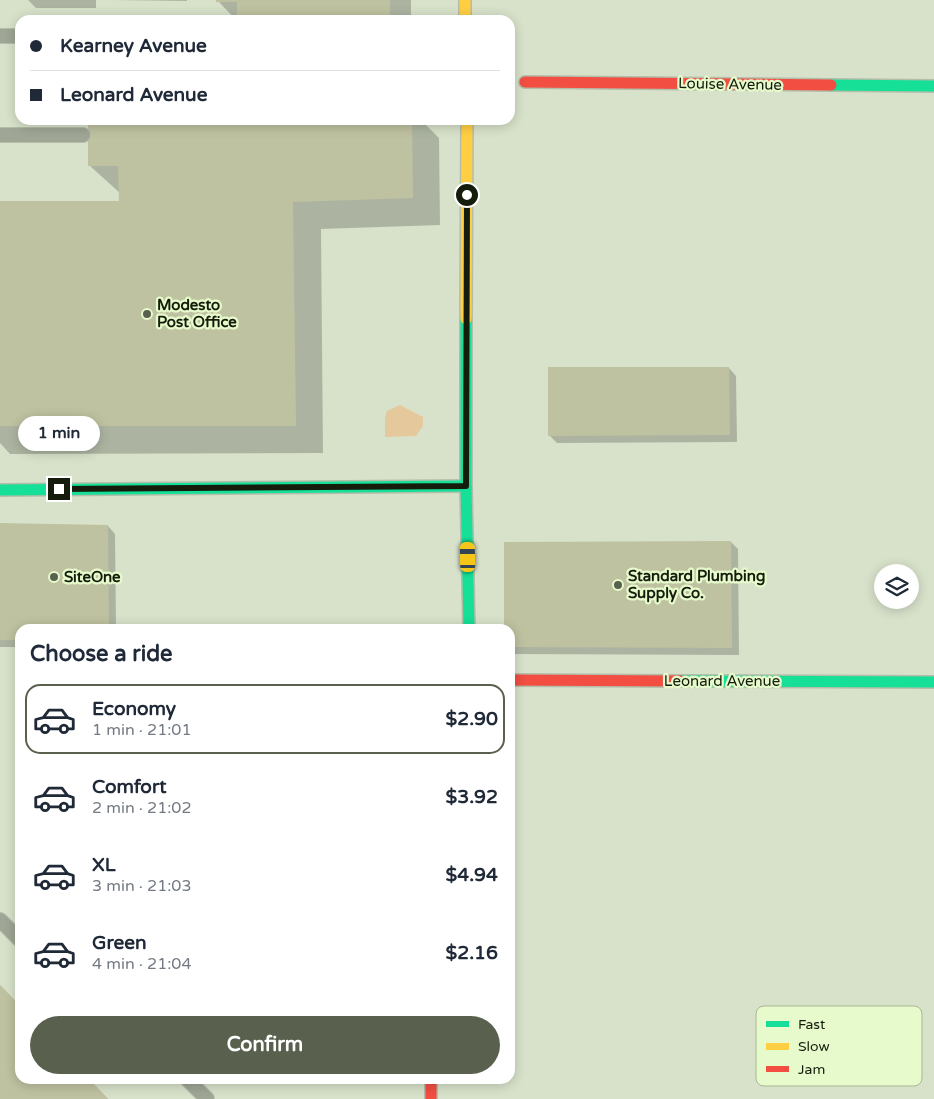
<!DOCTYPE html>
<html lang="en">
<head>
<meta charset="utf-8">
<style>
	body { margin:0; font-family:"Varela Round",sans-serif; background:#f6f6f7; color:#1f2937; height:100vh; display:flex; flex-direction:column; font-size:19px; white-space:nowrap }
	* { box-sizing:border-box; margin:0 }
	p { font-size:16px; color:#747a83 }
	.icon { flex:none; width:28px; height:28px; fill:none; stroke:currentColor; stroke-width:2; stroke-linecap:round; stroke-linejoin:round }
	.map { position:relative; flex:1; overflow:hidden }
	.panel { position:absolute; left:15px; top:624px; width:500px; height:460px; display:flex; flex-direction:column; background:#fff; border-radius:15px; box-shadow:0 2px 12px #0003 }
	.panel>* { flex:none }
	.top-card { position:absolute; left:15px; top:15px; width:500px; height:110px; border-radius:15px; box-shadow:0 2px 12px #0003; display:grid; align-content:center; height:110px; padding:0 15px; background:#fff }
	.fabs { position:absolute; left:874px; top:564px; display:grid; gap:10px }
	.fabs a { display:grid; place-items:center; width:45px; height:45px; border-radius:50%; background:#fff; box-shadow:0 2px 12px #0003; font-size:25px }
	.end { position:absolute; width:22px; height:22px; margin:-11px; border:6px solid #151c0c; background:#fff; box-shadow:0 0 0 2px #fff }
	.from { border-radius:50% }
	.bubble { position:absolute; height:35px; border-radius:18px; background:#fff; box-shadow:0 2px 12px #0003; font-size:16px; font-weight:700; line-height:35px; text-align:center }
	.car { position:absolute; width:15px; height:30px; margin:-15px -8px; border-radius:6px; box-shadow:0 0 4px 1px #0007; background:linear-gradient(#f5c518 24%,#345 0 40%,#f5c518 0 76%,#345 0 86%,#f5c518 0) }
	.top-card b { display:flex; align-items:center; gap:18px; height:48px; font-size:19px }
	.top-card b+b { border-top:1px solid #e0e1e3 }
	.top-card i { width:12px; height:12px; background:#1f2937 }
	ul { padding:0; list-style:none }
	li { display:flex; align-items:center; gap:15px; height:70px; margin:0 10px 8px; padding:0 5px; border:2px solid transparent; border-radius:15px }
	li div { flex:1 }
	li b { display:block; font-size:19px }
	li em { font-style:normal; font-weight:700 }
	li.selected { border-color:#59614e }
	li>.icon { width:45px; height:45px; stroke-width:1.5 }
	h2 { padding:0 15px; font-size:22px; line-height:60px }
	.cta { display:flex; gap:10px; margin-top:auto; padding:10px 15px }
	.cta a { flex:1; height:58px; border-radius:30px; background:#59614e; color:#fff; font-size:20px; font-weight:700; line-height:58px; text-align:center }
	.map>svg:first-child { display:block }
	.green { fill:#e5c99d }
	.shadow { fill:#0003 }
	.building { fill:#bfc2a0 }
	.lines { fill:none; stroke-linecap:round; stroke-linejoin:round }
	.lane-casing { stroke:#b4bda9; stroke-width:16 }
	.fast-casing { stroke:#b4bda9; stroke-width:14 }
	.slow-casing { stroke:#b4bda9; stroke-width:14 }
	.jam-casing { stroke:#b4bda9; stroke-width:14 }
	.lane { stroke:#9fa695; stroke-width:14 }
	.fast { stroke:#16e098; stroke-width:11 }
	.slow { stroke:#ffcf43; stroke-width:11 }
	.jam { stroke:#f24e42; stroke-width:11 }
	.route { stroke:#151c0c; stroke-width:6 }
	.poi-dot { fill:#59614e; stroke:#e6facc; stroke-width:2 }
	.labels { text-anchor:middle; dominant-baseline:central; stroke-width:4.5; stroke-linejoin:round; paint-order:stroke }
	.street-label { font-size:15px; fill:#151c0c; stroke:#e6facc }
	.poi-label { font-size:15px; font-weight:bold; fill:#151c0c; stroke:#e6facc; text-anchor:start }
	.key { fill:#e6facc; stroke:#a7b792; stroke-width:1 }
	.key-label { font-size:14px; fill:#151c0c }
</style>
</head>
<body>
<div class="map">
<svg width="934" height="1099" viewBox="0 0 934 1099">
	<rect width="100%" height="100%" fill="#d8e2ca"/>
	<!-- green -->
	<path class="green" d="M400,405l23,12v9l-7,10 -31,1v-19l2,-7z"/>
	<!-- shadow -->
	<g class="shadow">
		<path d="M28,0h68v8h-60z"/>
		<path d="M112,0h75v1z"/>
		<path d="M217,0h194v20h-175z"/>
		<path d="M89,120h332l18,18 1,87 -119,4 2,224 -313,1 -10,-11v-241h120v-9l-30,-27z"/>
		<path d="M729,368l7,8 1,66 -180,1 -8,-8z"/>
		<path d="M0,525l108,1 7,8 1,95h-96v18h-20z"/>
		<path d="M731,542l7,7 1,106 -226,-1 -3,-3v-22z"/>
		<path d="M0,985l20,21v73h69l19,20h-108z"/>
	</g>
	<!-- building -->
	<g class="building">
		<path d="M216,0h174v16l-153,-1v-13h-21z"/>
		<path d="M88,120h324l1,78 -120,4 3,224h-296v-225h119l-1,-35h-30z"/>
		<path d="M548,367h181l1,68 -182,1z"/>
		<path d="M0,523l108,2 1,104h-89v11h-20z"/>
		<path d="M731,541l1,107 -222,-1v-18h-6v-87z"/>
		<path d="M0,985l20,21v73h69l19,20h-108z"/>
	</g>
	<g class="lines">
		<defs>
			<g id="lane">
				<path d="M0,36h20"/>
				<path d="M0,135h83"/>
				<path d="M0,920l20,20"/>
				<path d="M187,1079l20,20"/>
			</g>
			<g id="fast">
				<path d="M831,85l103,1"/>
				<path d="M466,319v167l3,143"/>
				<path d="M0,490l466,-4"/>
				<path d="M681,681l253,1"/>
			</g>
			<g id="slow">
				<path d="M465,0v20"/>
				<path d="M466,319l1,-199"/>
			</g>
			<g id="jam">
				<path d="M525,82l306,3"/>
				<path d="M510,680l171,1"/>
				<path d="M431,1079v20"/>
			</g>
		</defs>
		<!-- lane casing -->
		<use href="#lane" class="lane-casing"/>
		<!-- fast casing -->
		<use href="#fast" class="fast-casing"/>
		<!-- slow casing -->
		<use href="#slow" class="slow-casing"/>
		<!-- jam casing -->
		<use href="#jam" class="jam-casing"/>
		<!-- lane -->
		<use href="#lane" class="lane"/>
		<!-- fast -->
		<use href="#fast" class="fast"/>
		<!-- slow -->
		<use href="#slow" class="slow"/>
		<!-- jam -->
		<use href="#jam" class="jam"/>
	</g>
	<g class="lines">
		<!-- route -->
		<path class="route" d="M59,489l407,-3 1,-291"/>
	</g>
	<!-- markers -->
	<g class="poi-dot">
		<circle cx="147" cy="314" r="5"/>
		<circle cx="54" cy="577" r="5"/>
		<circle cx="618" cy="585" r="5"/>
	</g>
	<g class="labels">
		<!-- street labels -->
		<g class="street-label">
			<text transform="translate(730 84) rotate(1)">Louise Avenue</text>
			<text x="722" y="681">Leonard Avenue</text>
		</g>
		<!-- poi labels -->
		<g class="poi-label">
			<text x="157" y="305">Modesto<tspan x="157" dy="17">Post Office</tspan></text>
			<text x="628" y="576">Standard Plumbing<tspan x="628" dy="17">Supply Co.</tspan></text>
			<text x="64" y="577">SiteOne</text>
		</g>
	</g>
	<!-- legend -->
	<rect x="756" y="1006" width="166" height="80" rx="8" class="key"/>
	<rect x="766" y="1021" width="23" height="6" fill="#16e098"/>
	<rect x="766" y="1043" width="23" height="7" fill="#ffcf43"/>
	<rect x="766" y="1066" width="23" height="6" fill="#f24e42"/>
	<g class="key-label">
		<text x="798" y="1029">Fast</text>
		<text x="798" y="1051">Slow</text>
		<text x="798" y="1074">Jam</text>
	</g>
</svg>
<div class="fabs">
<a><svg class="icon" aria-label="layers" viewBox="0 0 24 24"><path d="M12 4l9 5-9 5-9-5zM3 14l9 5 9-5"/></svg></a>
</div>
<i class="end from" style="left:467px;top:195px"></i>
<i class="end" style="left:59px;top:489px"></i>
<div class="bubble" style="left:18px;top:416px;width:82px">1 min</div>
<i class="car" style="left:468px;top:557px;rotate:359deg"></i>
<div class="top-card">
<b><i class="from"></i>Kearney Avenue</b>
<b><i></i>Leonard Avenue</b>
</div>
<section class="panel">
<h2>Choose a ride</h2>
<ul>
<li class="selected"><svg class="icon" aria-label="car" viewBox="0 0 24 24"><path d="M5 17H2v-5l4-1 3-4h7l3 4 3 1v5h-3M9 17h6M6 11h13"/><circle cx="7" cy="17" r="2"/><circle cx="17" cy="17" r="2"/></svg><div><b>Economy</b><p>1 min · 21:01</p></div><em>$2.90</em></li>
<li><svg class="icon" aria-label="car" viewBox="0 0 24 24"><path d="M5 17H2v-5l4-1 3-4h7l3 4 3 1v5h-3M9 17h6M6 11h13"/><circle cx="7" cy="17" r="2"/><circle cx="17" cy="17" r="2"/></svg><div><b>Comfort</b><p>2 min · 21:02</p></div><em>$3.92</em></li>
<li><svg class="icon" aria-label="car" viewBox="0 0 24 24"><path d="M5 17H2v-5l4-1 3-4h7l3 4 3 1v5h-3M9 17h6M6 11h13"/><circle cx="7" cy="17" r="2"/><circle cx="17" cy="17" r="2"/></svg><div><b>XL</b><p>3 min · 21:03</p></div><em>$4.94</em></li>
<li><svg class="icon" aria-label="car" viewBox="0 0 24 24"><path d="M5 17H2v-5l4-1 3-4h7l3 4 3 1v5h-3M9 17h6M6 11h13"/><circle cx="7" cy="17" r="2"/><circle cx="17" cy="17" r="2"/></svg><div><b>Green</b><p>4 min · 21:04</p></div><em>$2.16</em></li>
</ul>
<div class="cta"><a>Confirm</a></div>
</section>
</div>
</body>
</html>
